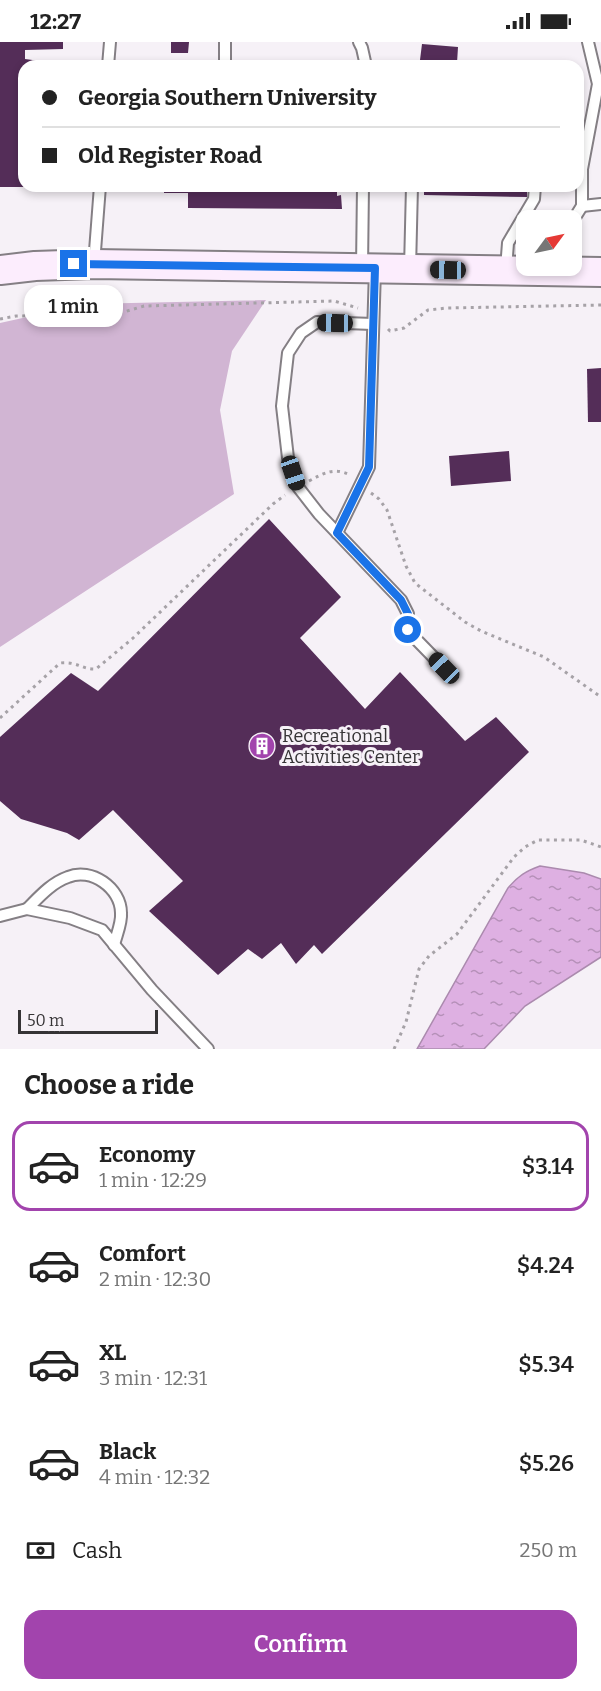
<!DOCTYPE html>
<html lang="en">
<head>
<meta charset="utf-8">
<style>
	body { margin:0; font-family:Bitter,serif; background:#f2f2f2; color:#222; height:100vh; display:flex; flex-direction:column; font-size:22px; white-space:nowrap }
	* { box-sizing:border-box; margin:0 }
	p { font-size:20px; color:#767676 }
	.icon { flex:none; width:33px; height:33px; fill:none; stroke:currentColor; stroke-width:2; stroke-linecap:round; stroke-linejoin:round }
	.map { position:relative; height:1007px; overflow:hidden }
	.side { display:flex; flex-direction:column; background:#fff; flex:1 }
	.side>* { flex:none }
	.hud { position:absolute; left:18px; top:18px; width:566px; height:132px; border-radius:18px; box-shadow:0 3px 9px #0003; display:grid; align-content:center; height:132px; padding:0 24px; background:#fff }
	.needle { width:39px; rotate:57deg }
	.tools { position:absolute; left:516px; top:168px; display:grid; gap:12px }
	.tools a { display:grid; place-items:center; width:66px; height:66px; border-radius:12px; background:#fff; box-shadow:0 3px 9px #0003; font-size:30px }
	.scale { position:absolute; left:18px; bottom:15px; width:140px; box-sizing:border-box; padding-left:6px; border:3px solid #353335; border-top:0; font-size:16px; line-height:21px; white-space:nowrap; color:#353335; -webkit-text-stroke:4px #f6f1f7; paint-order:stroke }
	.end { position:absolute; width:27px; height:27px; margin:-14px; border:8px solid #1a73e8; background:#fff; box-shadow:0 0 0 3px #fff }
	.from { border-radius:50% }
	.bubble { position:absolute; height:42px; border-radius:18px; background:#fff; box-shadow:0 3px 9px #0003; font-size:20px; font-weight:600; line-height:42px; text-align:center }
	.car { position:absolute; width:18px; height:36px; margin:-18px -9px; border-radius:8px; box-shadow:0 0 4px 2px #0007; background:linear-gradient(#222 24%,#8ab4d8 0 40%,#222 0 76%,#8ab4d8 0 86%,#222 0) }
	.hud b { display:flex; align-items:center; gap:21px; height:57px; font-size:22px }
	.hud b+b { border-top:2px solid #e0e0e0 }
	.hud i { width:15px; height:15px; background:#222 }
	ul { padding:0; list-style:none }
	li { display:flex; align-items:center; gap:18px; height:90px; margin:0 12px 9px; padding:0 12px; border:3px solid transparent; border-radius:18px }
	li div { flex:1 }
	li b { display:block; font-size:22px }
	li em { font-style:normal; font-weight:600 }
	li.active { border-color:#a244ad }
	li>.icon { width:54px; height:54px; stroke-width:1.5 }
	h2 { padding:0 24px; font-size:27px; line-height:72px }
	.pay { display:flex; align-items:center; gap:15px; height:66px; padding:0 24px; font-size:22px }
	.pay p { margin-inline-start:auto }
	.button { display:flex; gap:12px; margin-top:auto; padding:12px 24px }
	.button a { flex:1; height:69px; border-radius:18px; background:#a244ad; color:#fff; font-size:24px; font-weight:600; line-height:69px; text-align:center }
	.status { display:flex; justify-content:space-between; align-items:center; height:42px; padding:0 30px; background:#fff; direction:ltr }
	.status svg { height:16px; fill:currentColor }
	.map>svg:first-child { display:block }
	.garden { fill:#d1b5d3 }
	.water { fill:url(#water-ripples); stroke:#ab8aae; stroke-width:1.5 }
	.building { fill:#542d58 }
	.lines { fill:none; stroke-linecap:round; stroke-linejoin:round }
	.lane-casing { stroke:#847f84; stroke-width:14 }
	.secondary-casing { stroke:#847f84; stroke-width:32 }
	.path { stroke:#a6a2a7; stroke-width:3; stroke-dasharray:3 4.5; stroke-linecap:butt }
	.lane { stroke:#fff; stroke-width:10 }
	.secondary { stroke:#fcedfd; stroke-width:28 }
	.route { stroke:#1a73e8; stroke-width:8 }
	.labels { text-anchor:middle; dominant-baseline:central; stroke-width:6; stroke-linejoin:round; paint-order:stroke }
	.poi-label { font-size:18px; fill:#353335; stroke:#f6f1f7; text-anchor:start }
</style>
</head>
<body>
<div class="status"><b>12:27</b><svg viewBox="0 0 49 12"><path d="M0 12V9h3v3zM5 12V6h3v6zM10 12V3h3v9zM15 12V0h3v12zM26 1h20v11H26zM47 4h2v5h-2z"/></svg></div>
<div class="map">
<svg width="601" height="1007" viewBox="0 0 601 1007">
	<defs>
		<pattern id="water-ripples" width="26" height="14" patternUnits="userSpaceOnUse" patternTransform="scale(1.5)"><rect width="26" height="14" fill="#deb0e2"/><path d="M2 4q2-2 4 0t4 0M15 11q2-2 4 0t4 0" fill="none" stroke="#b590b8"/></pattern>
	</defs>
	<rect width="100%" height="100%" fill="#f6f1f7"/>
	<!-- garden -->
	<path class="garden" d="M266,258l-34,51 -12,59 14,84 -234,153v-324l86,-19z"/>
	<!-- water -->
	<path class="water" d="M540,824l44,7 17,6v78l-76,49 -41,43h-67l91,-161c10,-12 18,-17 32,-22z"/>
	<!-- building -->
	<g class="building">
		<path d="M0,0h63v7l-38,1v9l15,2v5h-16v56h-4l-1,9h5v56h-24z"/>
		<path d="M171,0h18l-1,11h-17z"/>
		<path d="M422,2l36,3 -1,16 -37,-3z"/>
		<rect x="206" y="19" width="12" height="5"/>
		<path d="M164,144h173v10l4,-1 1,14 -154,-1v-15h-24z"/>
		<path d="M424,144h103v11l-103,-2z"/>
		<path d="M601,326v54h-13l-1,-53z"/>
		<path d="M509,409l2,30 -60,5 -2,-30z"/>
		<path d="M269,477l72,78 -41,41 65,71 35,-37 65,69 31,-24 33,35 -207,202 -8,-9 -18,19 -15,-21 -19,16 -14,-10 -30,26 -69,-64 34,-30 -70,-71 -34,30 -12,-7 -46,-14 -21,-18v-64l71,-64 27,18z"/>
	</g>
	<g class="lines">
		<defs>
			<g id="lane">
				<path d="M225,0v24"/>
				<path d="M359,0l3,6 4,18"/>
				<path d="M108,24l2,-24"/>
				<path d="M582,164l19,-2"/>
				<path d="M572,180l10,-16v-37l16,-85 -10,-42"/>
				<path d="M94,222l6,-78"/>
				<path d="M362,226l1,-82"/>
				<path d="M410,227l2,-83"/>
				<path d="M506,227l2,-26 26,-44 1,-13"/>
				<path d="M373,282l-56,-2 -16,11 -13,20 -6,53 6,52 10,29 21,27 82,86 7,14 -1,16 37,38"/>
				<path d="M337,491l32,-66 6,-198"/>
				<path d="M27,867c12,-12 24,-26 41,-32 23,-10 53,11 53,36 1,10 -5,23 -7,32"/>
				<path d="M0,874l27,-7 43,9 32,12 50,60 56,59"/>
			</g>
			<path id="secondary" d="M0,228l35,-4 59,-2 507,8"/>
		</defs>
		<!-- lane casing -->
		<use href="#lane" class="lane-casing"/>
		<!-- secondary casing -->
		<use href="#secondary" class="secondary-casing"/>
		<!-- path -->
		<g class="path">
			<path d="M0,277l16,-3 101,-2 27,-8 190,-5 24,7"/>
			<path d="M388,287l2,2 14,-3 24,-18 19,-2 154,-3"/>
			<path d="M309,439c15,-8 25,-14 41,-6"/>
			<path d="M371,451l8,6 8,11 19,56 9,17 50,39 16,9 63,26 57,40"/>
			<path d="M0,676l60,-55c17,-2 23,7 36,6l36,-30 141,-135 12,-9"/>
			<path d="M394,1007l12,-27 13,-53 10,-13 28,-22 57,-77 11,-10 13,-7h43l20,7"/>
		</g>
		<!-- lane -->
		<use href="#lane" class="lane"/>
		<!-- secondary -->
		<use href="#secondary" class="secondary"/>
	</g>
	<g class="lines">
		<!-- route -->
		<path class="route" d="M74,222l301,4 -6,199 -32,66 64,67 7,14v16"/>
	</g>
	<!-- icons -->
	<defs>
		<symbol id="building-disc" viewBox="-11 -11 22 22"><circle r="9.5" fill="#a244ad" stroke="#f6f1f7"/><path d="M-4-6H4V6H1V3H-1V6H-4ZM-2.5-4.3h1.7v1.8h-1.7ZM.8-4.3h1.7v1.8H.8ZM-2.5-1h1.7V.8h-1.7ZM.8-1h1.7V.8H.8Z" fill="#fff"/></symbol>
	</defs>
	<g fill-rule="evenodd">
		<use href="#building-disc" x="247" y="689" width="30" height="30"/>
	</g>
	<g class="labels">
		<!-- poi labels -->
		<g class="poi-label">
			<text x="282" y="694">Recreational<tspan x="282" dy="21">Activities Center</tspan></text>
		</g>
	</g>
</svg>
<div class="tools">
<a><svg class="needle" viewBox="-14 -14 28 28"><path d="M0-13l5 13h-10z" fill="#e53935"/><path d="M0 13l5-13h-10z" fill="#767676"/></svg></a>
</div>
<div class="scale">50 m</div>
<i class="end from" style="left:408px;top:588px"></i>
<i class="end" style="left:74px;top:222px"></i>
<div class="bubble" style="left:24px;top:243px;width:99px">1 min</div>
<i class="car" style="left:448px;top:228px;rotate:271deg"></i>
<i class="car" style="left:335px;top:281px;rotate:271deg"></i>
<i class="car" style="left:293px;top:431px;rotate:161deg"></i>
<i class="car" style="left:444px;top:626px;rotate:316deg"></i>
<div class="hud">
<b><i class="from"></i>Georgia Southern University</b>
<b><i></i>Old Register Road</b>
</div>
</div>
<section class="side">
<h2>Choose a ride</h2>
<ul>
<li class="active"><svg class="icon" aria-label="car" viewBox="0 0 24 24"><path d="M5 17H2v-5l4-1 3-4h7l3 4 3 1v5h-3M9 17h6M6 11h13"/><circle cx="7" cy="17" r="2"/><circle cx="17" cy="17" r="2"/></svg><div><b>Economy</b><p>1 min · 12:29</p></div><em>$3.14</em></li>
<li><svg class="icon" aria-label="car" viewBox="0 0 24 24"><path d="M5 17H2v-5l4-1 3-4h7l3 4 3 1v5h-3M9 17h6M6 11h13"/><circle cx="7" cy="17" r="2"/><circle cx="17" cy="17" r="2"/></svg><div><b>Comfort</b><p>2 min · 12:30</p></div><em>$4.24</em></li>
<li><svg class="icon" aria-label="car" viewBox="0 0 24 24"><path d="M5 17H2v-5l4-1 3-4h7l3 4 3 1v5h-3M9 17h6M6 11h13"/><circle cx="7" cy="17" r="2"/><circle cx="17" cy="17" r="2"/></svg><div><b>XL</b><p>3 min · 12:31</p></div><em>$5.34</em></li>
<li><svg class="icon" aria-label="car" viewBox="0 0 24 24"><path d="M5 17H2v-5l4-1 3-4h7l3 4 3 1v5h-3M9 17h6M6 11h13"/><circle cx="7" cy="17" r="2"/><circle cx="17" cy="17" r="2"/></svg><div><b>Black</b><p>4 min · 12:32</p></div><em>$5.26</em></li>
</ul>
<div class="pay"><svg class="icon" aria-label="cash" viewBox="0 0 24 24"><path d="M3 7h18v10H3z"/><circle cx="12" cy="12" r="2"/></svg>Cash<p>250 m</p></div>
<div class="button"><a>Confirm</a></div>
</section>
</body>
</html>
